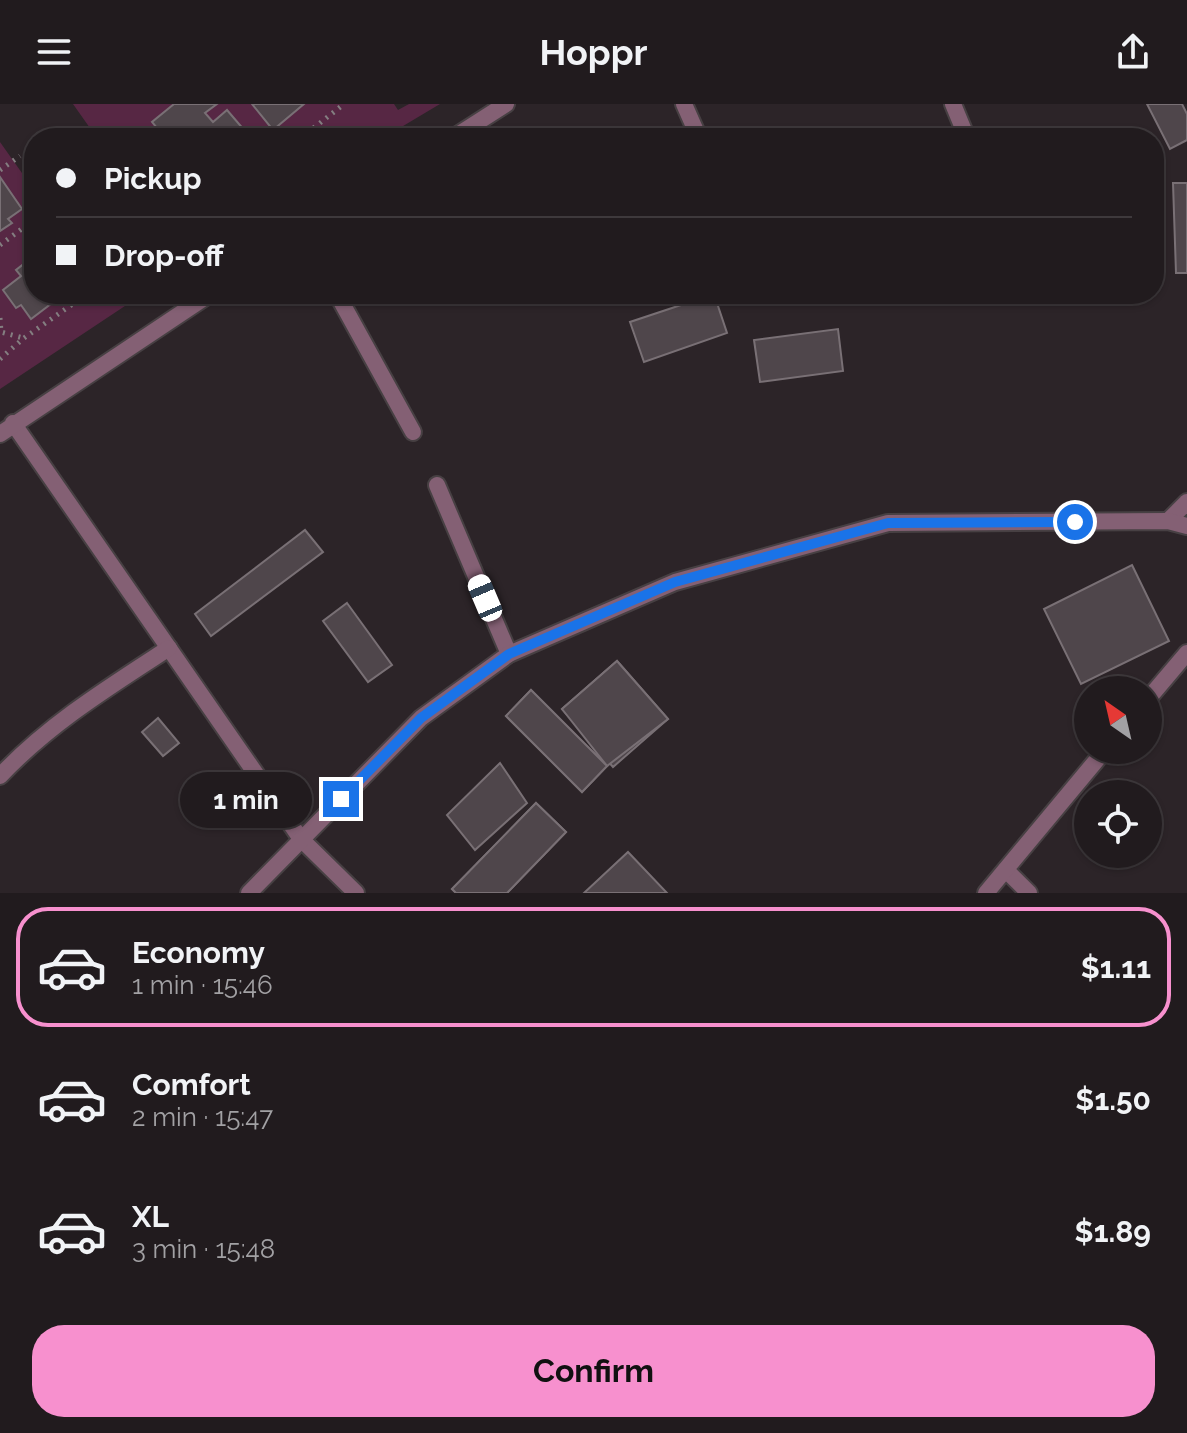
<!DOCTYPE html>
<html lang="en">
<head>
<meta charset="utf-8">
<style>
	body { margin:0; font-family:Raleway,sans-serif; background:#2d282b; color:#f1f3f6; height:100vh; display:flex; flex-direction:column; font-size:30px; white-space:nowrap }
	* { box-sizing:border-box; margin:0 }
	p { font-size:26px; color:#a2a1a4 }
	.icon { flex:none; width:44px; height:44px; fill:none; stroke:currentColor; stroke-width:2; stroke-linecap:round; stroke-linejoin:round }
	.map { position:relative; height:789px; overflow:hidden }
	.side { display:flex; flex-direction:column; background:#211b1e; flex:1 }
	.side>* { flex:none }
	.guide { position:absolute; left:24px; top:24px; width:1140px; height:176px; border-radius:32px; box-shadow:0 2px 6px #0004,0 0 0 2px #3e393c; display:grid; align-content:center; height:176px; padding:0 32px; background:#211b1e }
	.needle { width:52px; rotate:326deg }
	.fabs { position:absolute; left:1074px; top:572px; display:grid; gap:16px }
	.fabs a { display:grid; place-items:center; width:88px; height:88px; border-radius:50%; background:#211b1e; box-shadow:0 2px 6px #0004,0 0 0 2px #3e393c; font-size:40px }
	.end { position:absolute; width:36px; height:36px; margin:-18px; border:10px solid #1a73e8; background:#fff; box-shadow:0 0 0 4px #fff }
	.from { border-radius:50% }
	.bubble { position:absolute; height:56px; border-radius:28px; background:#211b1e; box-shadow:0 2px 6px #0004,0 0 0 2px #3e393c; font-size:26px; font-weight:700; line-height:56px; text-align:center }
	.car { position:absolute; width:24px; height:48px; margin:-24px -12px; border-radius:10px; box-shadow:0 0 6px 2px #0007; background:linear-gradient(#fff 24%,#345 0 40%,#fff 0 76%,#345 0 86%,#fff 0) }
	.guide b { display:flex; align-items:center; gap:28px; height:76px; font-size:30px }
	.guide b+b { border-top:2px solid #3e393c }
	.guide i { width:20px; height:20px; background:#f1f3f6 }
	ul { padding:14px 0 0; list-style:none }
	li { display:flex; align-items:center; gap:24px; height:120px; margin:0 16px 12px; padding:0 16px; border:4px solid transparent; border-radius:32px }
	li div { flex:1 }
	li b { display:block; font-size:30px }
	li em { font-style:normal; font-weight:700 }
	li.selected { border-color:#f790ce }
	li>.icon { width:72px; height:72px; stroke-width:1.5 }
	.button { display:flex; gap:16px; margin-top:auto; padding:16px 32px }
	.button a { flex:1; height:92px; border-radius:32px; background:#f790ce; color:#111; font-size:32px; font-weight:700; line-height:92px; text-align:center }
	header { display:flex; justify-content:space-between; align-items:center; height:104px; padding:0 32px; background:#211b1e; font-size:36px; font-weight:700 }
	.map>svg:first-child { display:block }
	.green { fill:#572744 }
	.building { fill:#4f464b; stroke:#797075; stroke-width:2 }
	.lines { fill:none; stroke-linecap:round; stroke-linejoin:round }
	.service-casing { stroke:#474043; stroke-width:20 }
	.minor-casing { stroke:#474043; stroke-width:20 }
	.path { stroke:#847e81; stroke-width:5; stroke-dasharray:2 6; stroke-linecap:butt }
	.service { stroke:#846074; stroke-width:16 }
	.minor { stroke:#846074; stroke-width:16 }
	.route { stroke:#1a73e8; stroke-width:10 }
</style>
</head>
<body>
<header><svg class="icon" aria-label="menu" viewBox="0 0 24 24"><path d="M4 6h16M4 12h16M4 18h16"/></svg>Hoppr<svg class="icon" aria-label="share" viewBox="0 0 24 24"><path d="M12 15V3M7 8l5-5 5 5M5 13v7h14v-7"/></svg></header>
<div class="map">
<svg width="1187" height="789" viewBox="0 0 1187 789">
	<rect width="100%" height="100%" fill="#2c2428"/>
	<!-- green -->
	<g class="green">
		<path d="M73,0h321l4,6 11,-6h31l-57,34h-286z"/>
		<path d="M0,38l34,48v104h109l-143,95z"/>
	</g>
	<!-- building -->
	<g class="building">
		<path d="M174,0h43l-12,9 8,9 14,-12 24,28h-86l-13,-16z"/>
		<path d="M252,0h52l-31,26z"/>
		<path d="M1147,0h35l5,10v26l-17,9z"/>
		<path d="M0,73l22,32 -14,10 4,4 -12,8z"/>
		<path d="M1173,79h14v90h-11z"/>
		<path d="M30,155l4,5v30h30l-33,25 -10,-14 -5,3 -13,-18 18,-14 -5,-6z"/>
		<path d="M714,190l13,39 -83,29 -14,-40z"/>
		<path d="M739,190h26l1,5 -25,5z"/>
		<path d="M838,225l5,42 -83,11 -6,-42z"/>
		<path d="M305,426l18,22 -112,84 -16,-22z"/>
		<path d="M1132,461l37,76 -88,43 -37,-75z"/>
		<path d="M347,499l45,62 -24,17 -45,-61z"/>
		<path d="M617,557l51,58 -55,48 -51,-58z"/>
		<path d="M617,557l51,58 -61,47 -45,-57z"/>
		<path d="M531,586l76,76 -25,26 -76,-76z"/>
		<path d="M531,586l76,76 -25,26 -76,-76z"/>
		<path d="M158,614l21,25 -16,13 -21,-24z"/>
		<path d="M500,659l27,40 -52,47 -28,-35z"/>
		<path d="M536,699l30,29 -59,61h-51l-4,-4z"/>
		<path d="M536,699l30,29 -59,61h-51l-4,-4z"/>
		<path d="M628,748l39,41h-83z"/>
	</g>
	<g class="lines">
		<defs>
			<g id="service">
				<path d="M684,0l15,34"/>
				<path d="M953,0l14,34"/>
			</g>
			<g id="minor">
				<path d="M453,34l53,-34"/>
				<path d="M337,190l76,138"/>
				<path d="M13,319l288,416 55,54"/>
				<path d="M0,330l210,-140"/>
				<path d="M437,381l72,169"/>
				<path d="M1168,417l19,-19"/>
				<path d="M1148,595l39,-46"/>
				<path d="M0,672c49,-52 109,-89 169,-128"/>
				<path d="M1006,766l23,23"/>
				<path d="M249,789l172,-175 88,-64 166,-72 213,-59 280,-2 19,5"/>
				<path d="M986,789l119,-143"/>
			</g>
		</defs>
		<!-- service casing -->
		<use href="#service" class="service-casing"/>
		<!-- minor casing -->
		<use href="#minor" class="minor-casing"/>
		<!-- path -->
		<g class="path">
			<path d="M301,34l43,-34"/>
			<path d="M0,66l20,-14"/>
			<path d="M0,141l34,-25"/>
			<path d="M0,214l1,14 22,6"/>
			<path d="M0,255l24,-21 63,-44"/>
		</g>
		<!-- service -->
		<use href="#service" class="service"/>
		<!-- minor -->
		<use href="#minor" class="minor"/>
	</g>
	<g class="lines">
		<!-- route -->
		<path class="route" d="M341,695l80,-81 88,-64 166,-72 213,-59 187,-1"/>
	</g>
</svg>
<div class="fabs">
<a><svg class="needle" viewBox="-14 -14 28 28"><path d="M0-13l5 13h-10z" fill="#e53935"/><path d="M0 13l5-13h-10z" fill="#a2a1a4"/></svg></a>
<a><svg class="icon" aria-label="locate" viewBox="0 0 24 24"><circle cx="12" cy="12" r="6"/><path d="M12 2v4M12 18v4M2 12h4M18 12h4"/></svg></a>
</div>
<i class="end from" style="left:1075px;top:418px"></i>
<i class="end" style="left:341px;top:695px"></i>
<div class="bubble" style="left:180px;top:668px;width:132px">1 min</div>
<i class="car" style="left:485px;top:494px;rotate:337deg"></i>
<div class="guide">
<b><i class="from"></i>Pickup</b>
<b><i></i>Drop-off</b>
</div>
</div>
<section class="side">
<ul>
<li class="selected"><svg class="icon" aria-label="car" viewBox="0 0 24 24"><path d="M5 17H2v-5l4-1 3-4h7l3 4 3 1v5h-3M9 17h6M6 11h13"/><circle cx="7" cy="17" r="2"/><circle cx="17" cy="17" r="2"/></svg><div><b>Economy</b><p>1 min · 15:46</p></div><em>$1.11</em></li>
<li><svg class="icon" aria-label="car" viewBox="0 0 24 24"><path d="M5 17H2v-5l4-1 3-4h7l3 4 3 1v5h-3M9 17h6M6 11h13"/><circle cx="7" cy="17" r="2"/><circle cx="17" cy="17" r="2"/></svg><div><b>Comfort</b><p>2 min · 15:47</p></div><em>$1.50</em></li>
<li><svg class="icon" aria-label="car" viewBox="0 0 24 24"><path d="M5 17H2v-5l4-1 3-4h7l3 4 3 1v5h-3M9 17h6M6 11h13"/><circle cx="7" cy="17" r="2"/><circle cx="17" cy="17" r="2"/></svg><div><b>XL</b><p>3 min · 15:48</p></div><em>$1.89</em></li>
</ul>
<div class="button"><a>Confirm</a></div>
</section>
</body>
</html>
